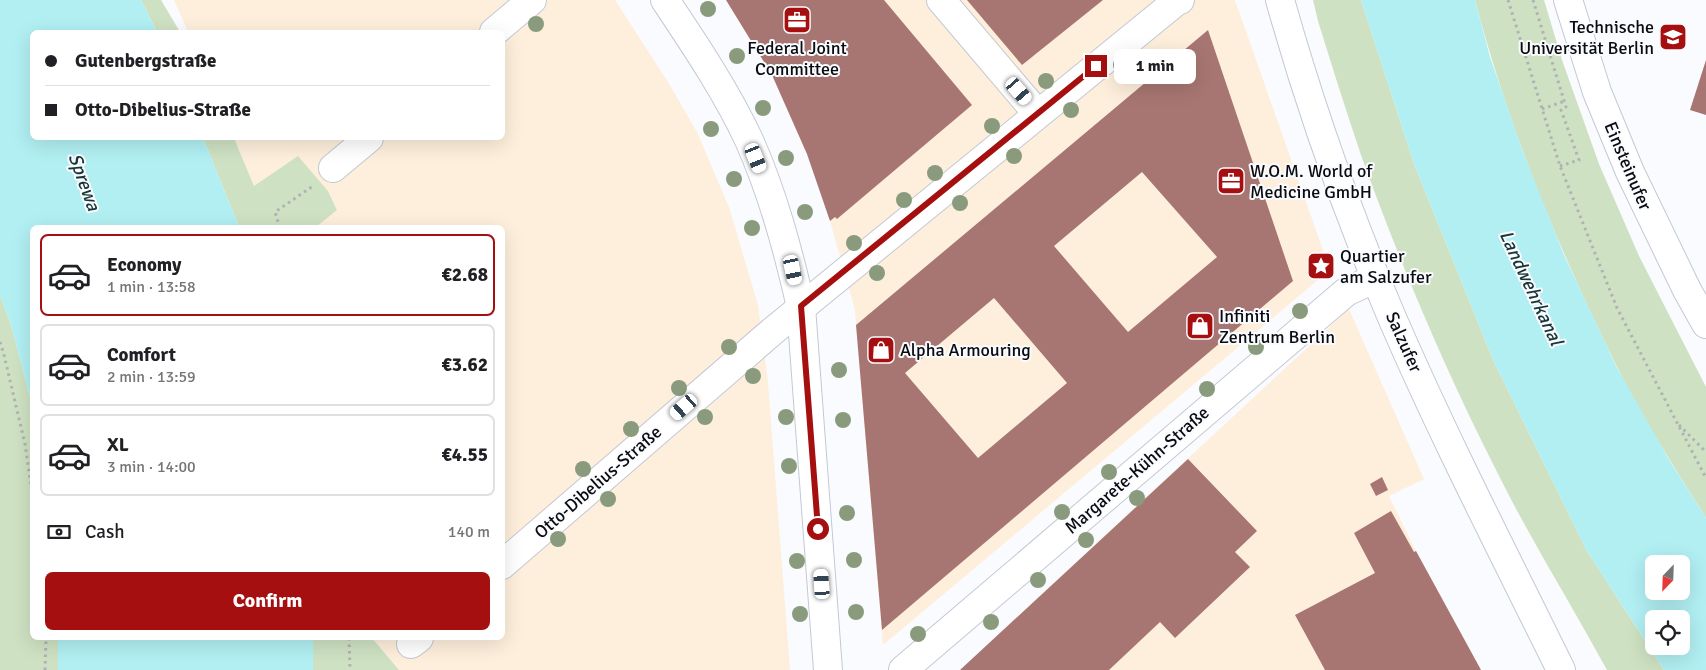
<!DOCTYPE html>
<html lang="en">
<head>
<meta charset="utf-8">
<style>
	body { margin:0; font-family:Signika,sans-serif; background:#f2f2f2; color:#202124; height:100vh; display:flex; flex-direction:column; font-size:19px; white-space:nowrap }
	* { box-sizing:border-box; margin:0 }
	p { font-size:16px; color:#757577 }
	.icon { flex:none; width:28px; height:28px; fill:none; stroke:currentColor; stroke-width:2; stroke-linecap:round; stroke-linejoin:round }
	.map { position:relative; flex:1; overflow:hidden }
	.drawer { position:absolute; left:30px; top:225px; width:475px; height:415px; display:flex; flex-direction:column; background:#fff; border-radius:8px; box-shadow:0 5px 20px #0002 }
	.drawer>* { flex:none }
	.guide { position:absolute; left:30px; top:30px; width:475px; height:110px; border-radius:8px; box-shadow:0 5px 20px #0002; display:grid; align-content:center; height:110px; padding:0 15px; background:#fff }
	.needle { width:32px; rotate:203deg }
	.buttons { position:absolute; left:1645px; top:555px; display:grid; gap:10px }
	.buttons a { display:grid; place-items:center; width:45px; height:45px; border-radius:8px; background:#fff; box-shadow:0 5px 20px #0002; font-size:25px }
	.end { position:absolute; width:22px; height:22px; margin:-11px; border:6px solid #a50f0f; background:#fff; box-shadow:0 0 0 2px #fff }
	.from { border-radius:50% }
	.bubble { position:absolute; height:35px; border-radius:8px; background:#fff; box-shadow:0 5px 20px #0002; font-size:16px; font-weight:700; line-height:35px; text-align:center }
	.car { position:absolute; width:15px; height:30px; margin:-15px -8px; border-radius:6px; box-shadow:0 0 4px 1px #0007; background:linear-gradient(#fff 24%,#345 0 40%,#fff 0 76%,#345 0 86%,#fff 0) }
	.guide b { display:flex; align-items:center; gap:18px; height:48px; font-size:19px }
	.guide b+b { border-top:1px solid #e0e0e0 }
	.guide i { width:12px; height:12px; background:#202124 }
	ul { padding:9px 0 0; list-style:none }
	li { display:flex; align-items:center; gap:15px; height:82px; margin:0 10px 8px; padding:0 5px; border:2px solid #e0e0e0; border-radius:8px }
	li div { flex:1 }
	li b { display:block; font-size:19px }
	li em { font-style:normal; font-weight:700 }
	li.current { border-color:#a50f0f }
	li>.icon { width:45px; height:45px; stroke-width:1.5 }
	.pay { display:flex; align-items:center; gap:12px; height:55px; padding:0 15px; font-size:19px }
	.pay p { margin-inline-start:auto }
	.button { display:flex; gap:10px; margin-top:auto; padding:10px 15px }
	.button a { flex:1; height:58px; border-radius:8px; background:#a50f0f; color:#fff; font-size:20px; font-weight:700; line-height:58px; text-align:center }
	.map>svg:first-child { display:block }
	.commercial { fill:#feefdc }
	.green { fill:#cee1c2 }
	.water { fill:#b1eff2; fill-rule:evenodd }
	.building { fill:#a77672; fill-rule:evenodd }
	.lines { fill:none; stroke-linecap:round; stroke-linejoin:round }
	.minor-casing { stroke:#c3c8d3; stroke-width:30 }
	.path { stroke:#b0b1b4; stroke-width:3; stroke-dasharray:2.5 4; stroke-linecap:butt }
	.minor { stroke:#fff; stroke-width:28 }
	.tree { fill:#899b7c }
	.route { stroke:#a50f0f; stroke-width:6 }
	.labels { text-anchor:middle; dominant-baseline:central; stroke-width:4; stroke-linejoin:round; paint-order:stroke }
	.poi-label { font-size:18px; fill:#0a0b0f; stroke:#fafbfe; text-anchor:start }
	.street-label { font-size:18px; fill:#0a0b0f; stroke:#fafbfe }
	.water-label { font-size:19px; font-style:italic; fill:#173638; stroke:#fafbfe }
</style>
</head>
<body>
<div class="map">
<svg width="1706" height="670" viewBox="0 0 1706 670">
	<rect width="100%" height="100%" fill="#fafbfe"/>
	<!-- commercial -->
	<g class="commercial">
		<path d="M174,0h441l53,82 29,50 32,75 29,98 10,77 22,288h-391l-27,-32h130v-410l-186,-1 21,-18 -9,-18 -30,-34 -44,29 -20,-48h268v-106h-314z"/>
		<path d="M726,0h509l95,270 -447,375 -28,-335 -25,-89 -23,-67 -35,-79z"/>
		<path d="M1349,309l75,170 -35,17 27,55 65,119h-521z"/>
	</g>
	<!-- green -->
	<g class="green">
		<path d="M141,0h20l19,32h-23z"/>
		<path d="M1313,0h48l53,164 80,198 93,189 77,119h-57c-37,-68 -78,-133 -112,-202 -51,-101 -96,-207 -134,-313 -15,-44 -29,-89 -43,-134z"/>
		<path d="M1475,0h69l18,60 37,104 40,92 67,131v131c-31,-50 -64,-100 -90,-153 -58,-117 -108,-239 -141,-365z"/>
		<path d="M203,138h31l20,48 44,-30 30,35 9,19 -21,17h-77z"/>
		<path d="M0,295l11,30 21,79v234h26v32h-58z"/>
		<path d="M313,638h59l27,32h-86z"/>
	</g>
	<!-- water -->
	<g class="water">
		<path d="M0,0h141l16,32h-125v106h171l36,89 -207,1v176l-21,-79 -11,-30z"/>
		<path d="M1361,0h114l15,57 33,95 41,103 52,111 52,92 38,60v152h-42l-77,-119 -93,-189 -80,-198zM1654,564h27v27h-27zM1654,619h27v27h-27z"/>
		<rect x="58" y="638" width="255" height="32"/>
	</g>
	<!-- building -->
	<g class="building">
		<path d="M726,0h158l88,105 -135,114 -2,-2 -5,4 -23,-67 -35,-79z"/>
		<path d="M967,0h136l-81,65z"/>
		<path d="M1208,30l85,251 -411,349 -26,-305zM1142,172l75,85 -89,75 -74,-86zM994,298l73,85 -89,75 -73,-85z"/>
		<path d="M1706,60v55l-16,-5z"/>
		<path d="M1188,459l69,72 -22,21 15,15 -75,71 -15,-16 -51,48h-149z"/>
		<path d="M1382,477l6,13 -12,6 -6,-12z"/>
		<path d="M1391,511l23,41 2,-1 65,119h-156l-30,-55 80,-42 -21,-40z"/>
	</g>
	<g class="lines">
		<defs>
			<g id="minor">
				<path d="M665,0c30,45 61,91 84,140 24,54 39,110 52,167l27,363"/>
				<path d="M941,0l96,113"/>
				<path d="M1280,0c30,107 67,211 110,313 52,121 113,239 171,357"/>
				<path d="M1568,0l29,92 33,80 57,118 19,34"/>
				<path d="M494,32l38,-32"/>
				<path d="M333,168l36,-30"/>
				<path d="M502,565l272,-235 403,-329 3,-1"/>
				<path d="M411,644l8,-6"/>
				<path d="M903,670l443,-378 30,-14"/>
			</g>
		</defs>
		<!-- minor casing -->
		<use href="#minor" class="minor-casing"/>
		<!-- path -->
		<g class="path">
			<path d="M1508,0l52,166 57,142 89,170"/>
			<path d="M1533,0l33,107 -5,3 18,50 -19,6"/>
			<path d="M1542,109l23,-8"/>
			<path d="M280,228l-5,-16 38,-26"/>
			<path d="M0,342l4,13 21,89 7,48"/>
			<path d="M1679,425l27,27"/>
			<path d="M349,638l1,32"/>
			<path d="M45,670l1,-32"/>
		</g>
		<!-- minor -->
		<use href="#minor" class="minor"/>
	</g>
	<!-- trees -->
	<g class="tree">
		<circle cx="708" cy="9" r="8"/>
		<circle cx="536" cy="24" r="8"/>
		<circle cx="737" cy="56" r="8"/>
		<circle cx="1121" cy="65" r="8"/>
		<circle cx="1046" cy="81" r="8"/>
		<circle cx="763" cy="108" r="8"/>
		<circle cx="1071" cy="110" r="8"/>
		<circle cx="992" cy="126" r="8"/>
		<circle cx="711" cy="129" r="8"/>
		<circle cx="1014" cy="156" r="8"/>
		<circle cx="786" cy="158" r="8"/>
		<circle cx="935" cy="173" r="8"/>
		<circle cx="734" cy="179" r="8"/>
		<circle cx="904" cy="200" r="8"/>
		<circle cx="960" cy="203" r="8"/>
		<circle cx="805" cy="212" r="8"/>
		<circle cx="752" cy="228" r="8"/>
		<circle cx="854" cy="243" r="8"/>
		<circle cx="877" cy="273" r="8"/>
		<circle cx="1300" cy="311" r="8"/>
		<circle cx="729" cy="347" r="8"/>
		<circle cx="1256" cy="347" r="8"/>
		<circle cx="839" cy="370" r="8"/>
		<circle cx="753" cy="376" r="8"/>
		<circle cx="679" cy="388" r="8"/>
		<circle cx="1207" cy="389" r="8"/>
		<circle cx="705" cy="417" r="8"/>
		<circle cx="786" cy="417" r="8"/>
		<circle cx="843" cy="420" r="8"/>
		<circle cx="631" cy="429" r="8"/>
		<circle cx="789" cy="466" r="8"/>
		<circle cx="583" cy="469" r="8"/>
		<circle cx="1109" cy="472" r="8"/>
		<circle cx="1137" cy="498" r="8"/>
		<circle cx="608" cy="499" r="8"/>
		<circle cx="1062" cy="512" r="8"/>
		<circle cx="847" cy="513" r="8"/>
		<circle cx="558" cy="539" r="8"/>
		<circle cx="1086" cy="540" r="8"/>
		<circle cx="854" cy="560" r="8"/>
		<circle cx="797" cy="561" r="8"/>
		<circle cx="1038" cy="580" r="8"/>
		<circle cx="856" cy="612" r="8"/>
		<circle cx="800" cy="614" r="8"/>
		<circle cx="991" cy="622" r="8"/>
		<circle cx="918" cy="634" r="8"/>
	</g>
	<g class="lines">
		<!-- route -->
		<path class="route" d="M818,529l-17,-223 295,-240"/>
	</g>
	<!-- icons -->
	<defs>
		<symbol id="office-square" viewBox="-11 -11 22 22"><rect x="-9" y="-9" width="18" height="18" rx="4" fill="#a50f0f" stroke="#fafbfe"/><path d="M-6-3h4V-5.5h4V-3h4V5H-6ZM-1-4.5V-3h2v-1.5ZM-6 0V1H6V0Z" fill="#fff"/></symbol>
		<symbol id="university-square" viewBox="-11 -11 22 22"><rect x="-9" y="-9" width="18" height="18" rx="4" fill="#a50f0f" stroke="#fafbfe"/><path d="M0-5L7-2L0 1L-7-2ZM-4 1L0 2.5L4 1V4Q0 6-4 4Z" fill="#fff"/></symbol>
		<symbol id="sight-square" viewBox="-11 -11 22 22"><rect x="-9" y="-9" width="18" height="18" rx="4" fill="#a50f0f" stroke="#fafbfe"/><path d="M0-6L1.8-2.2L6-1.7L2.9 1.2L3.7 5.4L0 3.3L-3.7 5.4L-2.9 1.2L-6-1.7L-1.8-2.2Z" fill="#fff"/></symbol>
		<symbol id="shop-square" viewBox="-11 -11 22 22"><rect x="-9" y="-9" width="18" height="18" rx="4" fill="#a50f0f" stroke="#fafbfe"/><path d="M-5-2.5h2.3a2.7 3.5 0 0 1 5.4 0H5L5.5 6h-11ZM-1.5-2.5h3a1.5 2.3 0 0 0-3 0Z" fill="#fff"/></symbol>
	</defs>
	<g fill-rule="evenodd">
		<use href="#office-square" x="781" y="4" width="32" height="32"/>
		<use href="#university-square" x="1657" y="21" width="32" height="32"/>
		<use href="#office-square" x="1215" y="165" width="32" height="32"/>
		<use href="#sight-square" x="1305" y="250" width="32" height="32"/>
		<use href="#shop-square" x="1184" y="310" width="32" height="32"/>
		<use href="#shop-square" x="865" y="334" width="32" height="32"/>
	</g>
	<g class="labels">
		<!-- poi labels -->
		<g class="poi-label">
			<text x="1654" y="27" text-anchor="end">Technische<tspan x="1654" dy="21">Universität Berlin</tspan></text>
			<text x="797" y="48" text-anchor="middle">Federal Joint<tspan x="797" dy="21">Committee</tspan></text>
			<text x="1250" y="171">W.O.M. World of<tspan x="1250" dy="21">Medicine GmbH</tspan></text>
			<text x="1340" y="256">Quartier<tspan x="1340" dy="21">am Salzufer</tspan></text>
			<text x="1219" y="316">Infiniti<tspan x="1219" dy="21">Zentrum Berlin</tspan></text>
			<text x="900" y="350">Alpha Armouring</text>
		</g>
		<!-- street labels -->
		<g class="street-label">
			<text transform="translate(1628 166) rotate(67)">Einsteinufer</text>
			<text transform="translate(1404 342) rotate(66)">Salzufer</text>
			<text transform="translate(1137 470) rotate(-41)">Margarete-Kühn-Straße</text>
			<text transform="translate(598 482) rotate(-41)">Otto-Dibelius-Straße</text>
		</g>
		<!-- water labels -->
		<g class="water-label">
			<text transform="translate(84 182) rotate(70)">Sprewa</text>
			<text transform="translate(1531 288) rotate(65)">Landwehrkanal</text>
		</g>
	</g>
</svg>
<div class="buttons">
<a><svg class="needle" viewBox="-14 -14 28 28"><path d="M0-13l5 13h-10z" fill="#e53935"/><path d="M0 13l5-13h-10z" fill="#757577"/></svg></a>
<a><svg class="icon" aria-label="locate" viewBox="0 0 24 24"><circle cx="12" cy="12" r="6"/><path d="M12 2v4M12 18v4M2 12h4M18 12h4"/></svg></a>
</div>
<i class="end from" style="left:818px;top:529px"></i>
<i class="end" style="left:1096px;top:66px"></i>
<div class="bubble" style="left:1114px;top:49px;width:82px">1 min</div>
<i class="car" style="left:1019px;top:91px;rotate:139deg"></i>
<i class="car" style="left:756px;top:158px;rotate:158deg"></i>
<i class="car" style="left:793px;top:270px;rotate:168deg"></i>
<i class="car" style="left:684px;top:407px;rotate:229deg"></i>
<i class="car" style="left:822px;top:584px;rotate:356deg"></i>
<div class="guide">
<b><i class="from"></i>Gutenbergstraße</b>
<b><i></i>Otto-Dibelius-Straße</b>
</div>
<section class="drawer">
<ul>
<li class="current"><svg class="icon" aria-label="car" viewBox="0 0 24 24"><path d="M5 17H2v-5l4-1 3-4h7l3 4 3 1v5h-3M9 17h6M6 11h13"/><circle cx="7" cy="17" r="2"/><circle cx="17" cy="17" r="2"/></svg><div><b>Economy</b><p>1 min · 13:58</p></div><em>€2.68</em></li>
<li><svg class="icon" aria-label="car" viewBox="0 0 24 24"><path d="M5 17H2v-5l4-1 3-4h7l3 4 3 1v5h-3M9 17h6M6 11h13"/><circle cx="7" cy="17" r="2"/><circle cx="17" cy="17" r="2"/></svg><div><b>Comfort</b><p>2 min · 13:59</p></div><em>€3.62</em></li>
<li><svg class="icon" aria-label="car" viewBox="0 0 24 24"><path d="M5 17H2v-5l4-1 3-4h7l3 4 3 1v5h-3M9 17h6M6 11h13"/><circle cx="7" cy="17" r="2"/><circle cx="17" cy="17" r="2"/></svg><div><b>XL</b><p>3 min · 14:00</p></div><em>€4.55</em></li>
</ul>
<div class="pay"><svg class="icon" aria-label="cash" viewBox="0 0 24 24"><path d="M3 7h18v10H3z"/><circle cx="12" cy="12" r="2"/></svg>Cash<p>140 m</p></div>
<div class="button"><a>Confirm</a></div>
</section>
</div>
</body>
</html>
